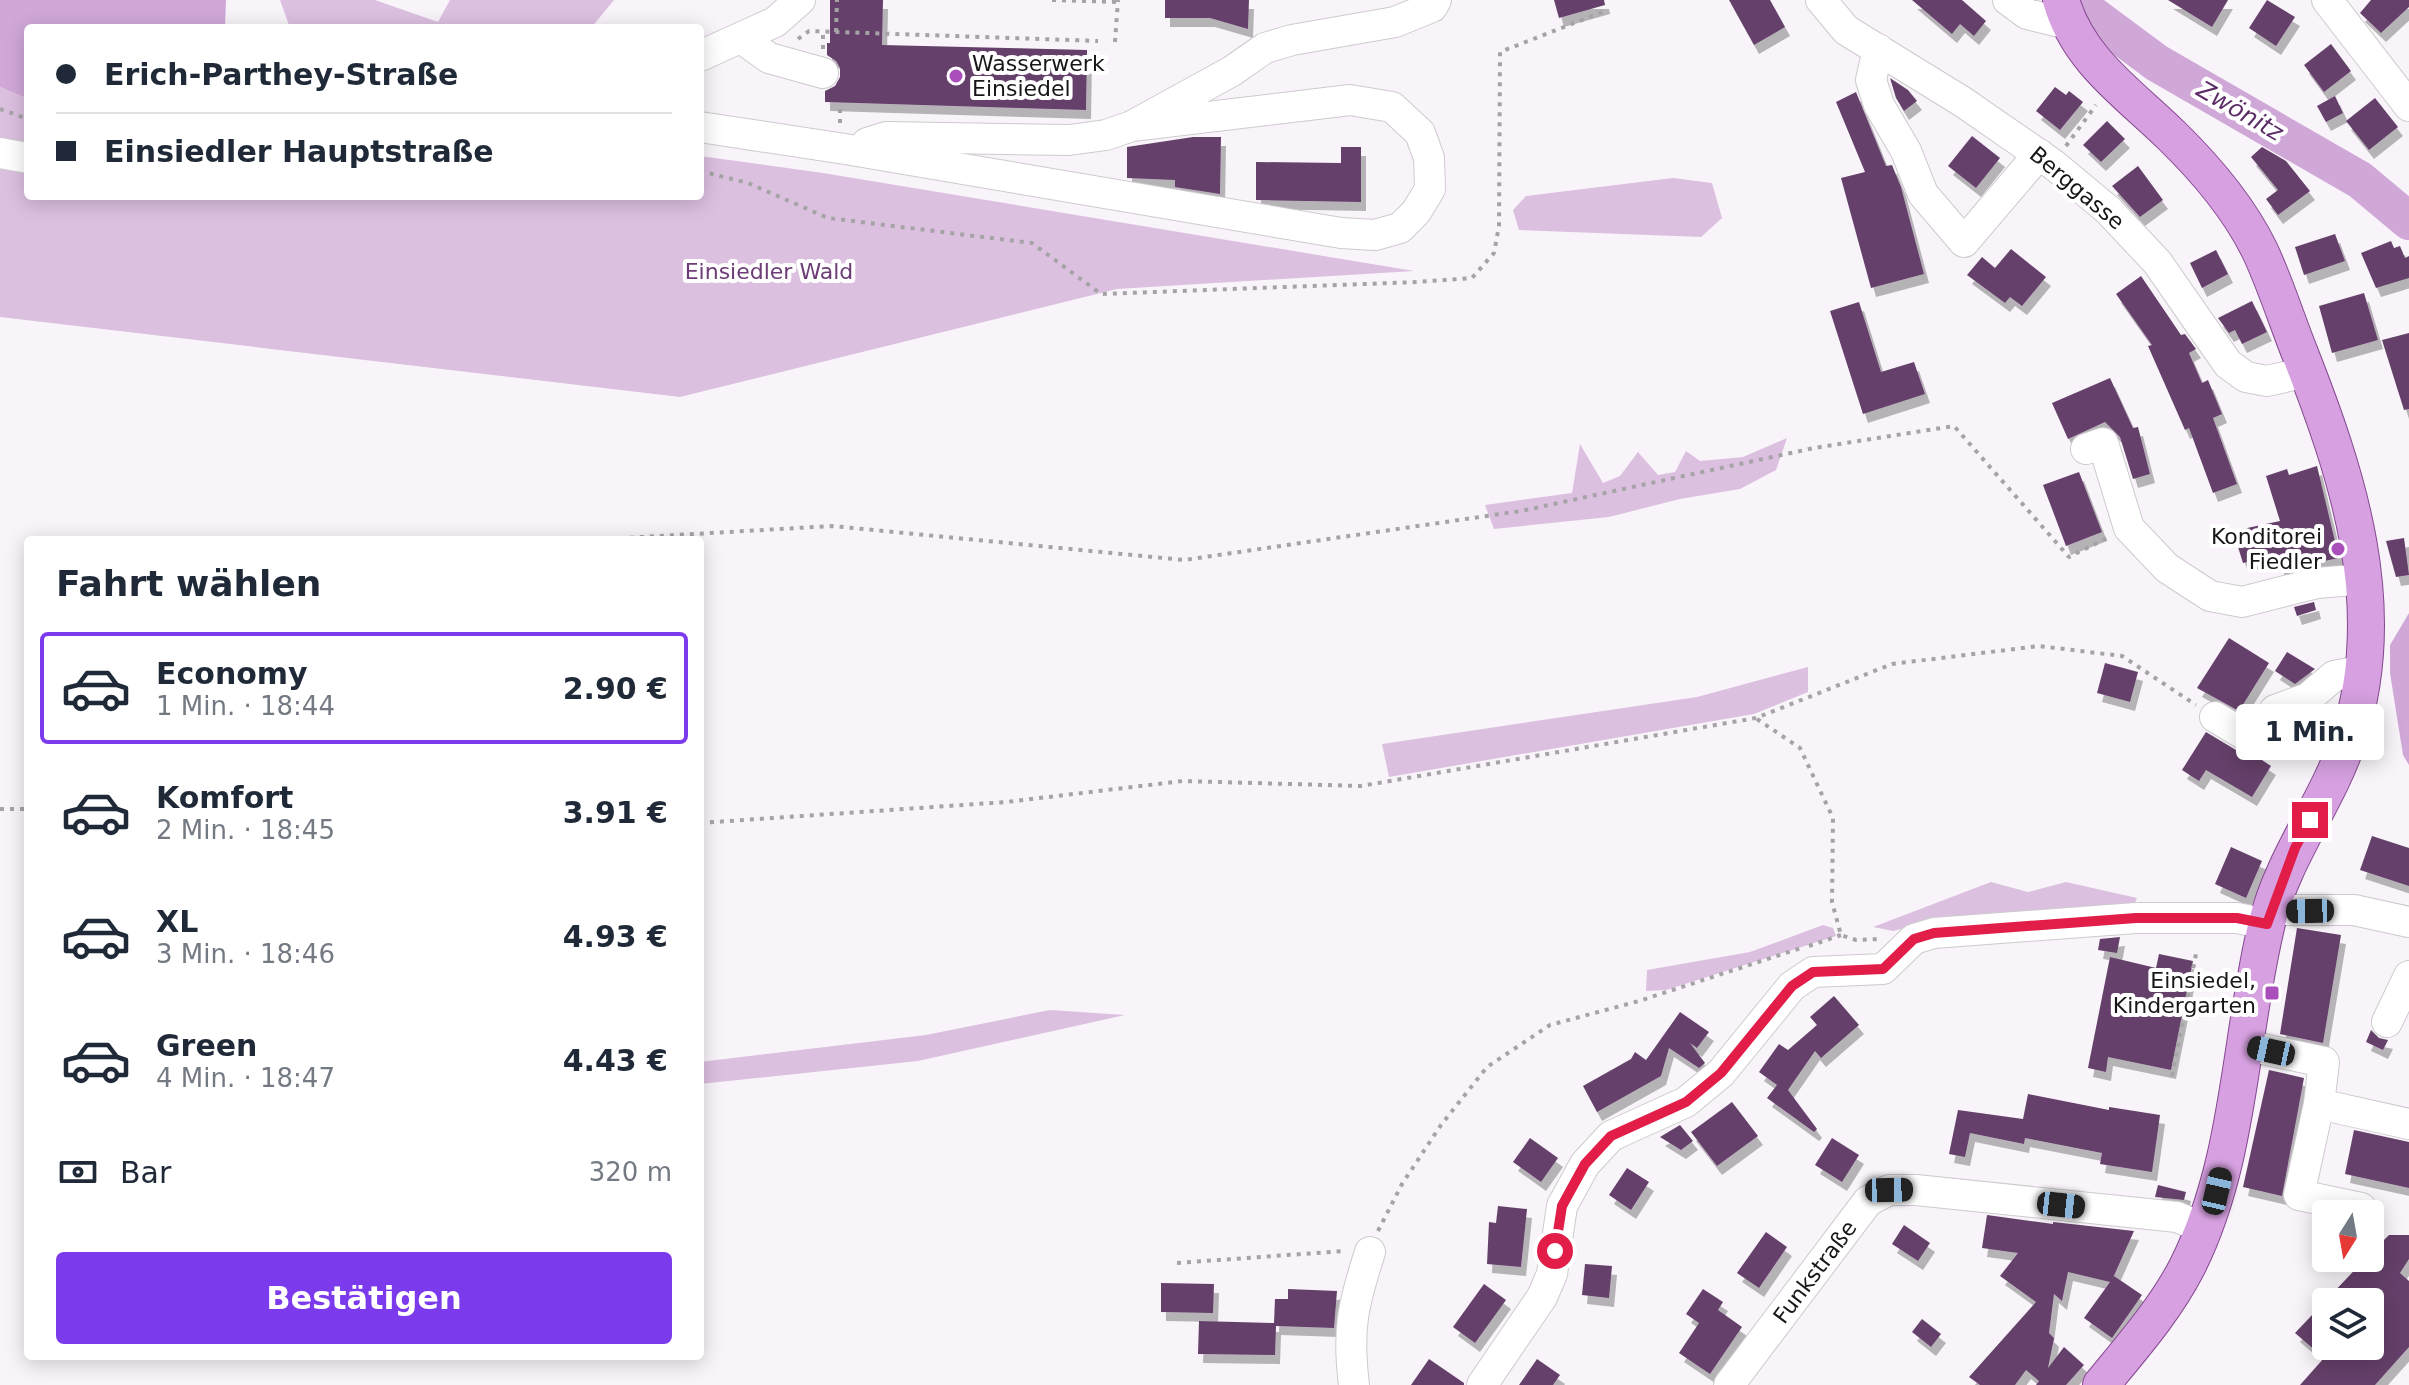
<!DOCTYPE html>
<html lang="de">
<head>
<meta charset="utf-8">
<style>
	body { margin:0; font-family:"DejaVu Sans",sans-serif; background:#f6f6f7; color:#1f2937; height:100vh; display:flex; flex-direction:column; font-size:30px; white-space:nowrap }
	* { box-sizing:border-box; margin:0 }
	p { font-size:26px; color:#747a83 }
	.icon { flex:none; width:44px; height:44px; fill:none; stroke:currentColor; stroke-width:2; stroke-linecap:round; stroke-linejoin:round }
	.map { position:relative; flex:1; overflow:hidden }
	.details { position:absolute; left:24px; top:536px; width:680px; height:824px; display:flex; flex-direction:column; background:#fff; border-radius:8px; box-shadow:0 4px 20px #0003 }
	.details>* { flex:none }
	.hud { position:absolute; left:24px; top:24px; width:680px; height:176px; border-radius:8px; box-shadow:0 4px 20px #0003; display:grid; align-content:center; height:176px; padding:0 32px; background:#fff }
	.needle { width:52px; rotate:191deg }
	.controls { position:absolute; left:2312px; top:1200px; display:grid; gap:16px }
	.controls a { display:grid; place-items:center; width:72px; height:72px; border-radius:8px; background:#fff; box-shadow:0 4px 20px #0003; font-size:40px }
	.end { position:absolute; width:36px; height:36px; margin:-18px; border:10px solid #e11d48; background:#fff; box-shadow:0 0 0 4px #fff }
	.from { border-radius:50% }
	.bubble { position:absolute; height:56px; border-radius:8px; background:#fff; box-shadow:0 4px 20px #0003; font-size:26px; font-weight:800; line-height:56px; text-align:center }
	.car { position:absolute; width:24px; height:48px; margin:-24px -12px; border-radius:10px; box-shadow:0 0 6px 2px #0007; background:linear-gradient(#222 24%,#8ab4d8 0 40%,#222 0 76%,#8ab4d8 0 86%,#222 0) }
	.hud b { display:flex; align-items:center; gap:28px; height:76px; font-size:30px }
	.hud b+b { border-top:2px solid #e0e1e3 }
	.hud i { width:20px; height:20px; background:#1f2937 }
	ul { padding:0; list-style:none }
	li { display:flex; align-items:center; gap:24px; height:112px; margin:0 16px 12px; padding:0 16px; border:4px solid transparent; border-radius:8px }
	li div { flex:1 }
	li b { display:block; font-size:30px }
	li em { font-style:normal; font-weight:800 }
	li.selected { border-color:#7c3aed }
	li>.icon { width:72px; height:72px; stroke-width:1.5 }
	h2 { padding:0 32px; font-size:36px; line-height:96px }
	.pay { display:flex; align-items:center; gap:20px; height:88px; padding:0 32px; font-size:30px }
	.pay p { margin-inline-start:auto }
	.cta { display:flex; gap:16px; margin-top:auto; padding:16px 32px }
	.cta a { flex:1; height:92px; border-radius:8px; background:#7c3aed; color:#fff; font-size:32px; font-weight:800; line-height:92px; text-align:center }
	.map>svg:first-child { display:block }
	.green { fill:#dcc0e0 }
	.water { fill:#d0a8d8 }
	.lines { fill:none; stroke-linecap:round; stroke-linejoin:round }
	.river { stroke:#d0a8d8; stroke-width:38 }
	.building { fill:#65416b; fill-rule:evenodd; filter:url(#shadow) }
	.minor-casing { stroke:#cecacf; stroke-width:32 }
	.major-casing { stroke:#83478e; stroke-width:38 }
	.path { stroke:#a6a3a7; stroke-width:4; stroke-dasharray:4 6; stroke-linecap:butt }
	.minor { stroke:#fff; stroke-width:30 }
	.major { stroke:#d7a1e1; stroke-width:36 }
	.route { stroke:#e11d48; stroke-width:10 }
	.poi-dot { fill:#a94eba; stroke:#fff; stroke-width:3 }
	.labels { text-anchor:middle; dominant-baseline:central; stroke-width:8; stroke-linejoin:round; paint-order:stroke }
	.poi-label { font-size:22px; fill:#181618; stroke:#fff; text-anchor:end }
	.street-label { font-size:22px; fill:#181618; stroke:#fff }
	.park-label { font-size:22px; fill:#6d3c77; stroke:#fff }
	.water-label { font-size:24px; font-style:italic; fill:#5c2c66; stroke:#fff }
</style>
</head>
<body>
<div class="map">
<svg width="2409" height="1385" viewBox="0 0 2409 1385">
	<defs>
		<filter id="shadow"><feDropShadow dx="5" dy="9" stdDeviation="0" flood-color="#0004"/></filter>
	</defs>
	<rect width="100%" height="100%" fill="#f8f4f9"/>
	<!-- green -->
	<g class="green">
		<path d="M280,0h95l63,22 12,-22h164l-23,28h-301z"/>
		<path d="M0,87l28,12v97h672v-40l123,17 591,98 -297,18 -437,108 -680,-80z"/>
		<path d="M1673,178l39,5 10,35 -21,19 -182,-7 -6,-20 13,-14z"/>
		<path d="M1787,438l-11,32 -36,19 -60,10 -71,18 -115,12 -9,-24 87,-12 8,-49 23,39 17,-7 18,-24 20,23 17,-3 11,-21 14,10 43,-4z"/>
		<path d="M1808,667v25l-54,22 -365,63 -7,-33 315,-47z"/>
		<path d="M1991,882l37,10 38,-10 71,16 -5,12 -204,12 -35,9 -20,-4z"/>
		<path d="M1823,925l10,3 3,8 -170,54 -20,1 1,-21 103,-18z"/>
		<path d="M1050,1010l75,5 -207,46 -218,23v-22l226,-27z"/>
	</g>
	<!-- water -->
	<g class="water">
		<path d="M0,0h226l-1,28h-197v71l-28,-12z"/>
		<path d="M2409,613v152l-6,-10 -13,-82v-28z"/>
	</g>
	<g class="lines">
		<!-- river -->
		<path class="river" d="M2072,0l85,63 203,117 49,41"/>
	</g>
	<!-- building -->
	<g class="building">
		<path d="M830,0h53l-1,45 205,5 -1,60 -261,-8v-11l10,-5 5,-9v-9l-4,-7 -9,-6v-12h3z"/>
		<path d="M1165,0h84l-1,29 -38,-11h-45z"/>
		<path d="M1554,0h50l1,5 -46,13z"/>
		<path d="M1729,0h41l15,27 -31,18z"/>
		<path d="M1912,0h50l24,21 -12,15 -14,-12 -8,10z"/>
		<path d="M2168,0h60l-16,27z"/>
		<path d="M2267,0l28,17 -19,29 -27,-18z"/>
		<path d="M2371,0h38v7l-28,26 -21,-20z"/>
		<path d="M2331,44l20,27 -27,21 -20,-27z"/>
		<path d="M1890,78l18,12 9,11 -13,10 -8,-13z"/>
		<path d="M2055,87l11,8 3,-4 14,11 -23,28 -24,-19z"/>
		<path d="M1856,92l30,74 6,-1 9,22 23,87 -53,14 -30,-110 24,-6 -29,-70z"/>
		<path d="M2335,96l8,17 -17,9 -9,-16z"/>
		<path d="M2375,98l23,29 -29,23 -23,-29z"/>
		<path d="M2107,121l18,18 -24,23 -18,-17z"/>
		<path d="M1972,136l28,22 -24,30 -28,-22z"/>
		<path d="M1193,137h28l-1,57 -45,-7v-7l-48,-2v-31z"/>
		<path d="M1341,147h20v55l-105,-2v-38l85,1z"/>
		<path d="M2262,147l24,14 24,30 -32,24 -12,-16 12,-9 -27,-33z"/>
		<path d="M2138,166l25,34 -23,17 -28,-31z"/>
		<path d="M2335,234l10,27 -41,14 -9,-28z"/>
		<path d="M2391,241l3,7 6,-2 5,12 4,-2v22l-33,10 -15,-35z"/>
		<path d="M2011,249l35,28 -24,29 -12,-9 -5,6 -38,-28 15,-18 13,11z"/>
		<path d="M2216,250l12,24 -26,14 -12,-25z"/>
		<path d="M2141,276l40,59 4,-1 11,15 -7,4 13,30 6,-3 14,34 -9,4 24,66 -24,9 -24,-65 -4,2 -37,-84 4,-1 -36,-51z"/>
		<path d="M2364,293l14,47 -46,13 -13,-47z"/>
		<path d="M2252,301l15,31 -25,12 -7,-14 -6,3 -11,-15z"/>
		<path d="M1859,302l22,70 33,-10 11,32 -62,20 -33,-103z"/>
		<path d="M2409,333v76l-5,1 -22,-70z"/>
		<path d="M2110,378l23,50 5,-1 12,47 -17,5 -13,-42 -15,-15 -37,17 -16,-36z"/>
		<path d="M2317,466l22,92 -59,12 -3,-15 -34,8 -10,-32 47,-10 -14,-45 21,-7 2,6z"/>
		<path d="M2079,472l23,60 -36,14 -23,-61z"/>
		<path d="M2404,538l5,37 -13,2 -10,-36z"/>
		<path d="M2314,602l2,8 -19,6 -3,-9z"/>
		<path d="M2229,638l40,25 -30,48 -42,-23z"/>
		<path d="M2287,652l28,17 -20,15 -20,-13z"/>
		<path d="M2105,663l33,9 -8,30 -33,-9z"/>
		<path d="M2206,732l40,24 13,2 12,8 -19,31 -46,-27 -7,11 -17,-11z"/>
		<path d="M2372,836l37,12v38l-49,-16z"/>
		<path d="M2231,847l31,14 -16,37 -31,-14z"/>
		<path d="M2297,928l44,7 -18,108 -43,-9z"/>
		<path d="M2120,937l-3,16 -19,-3 2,-11z"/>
		<path d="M2159,954l34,7 -22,109 -63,-13 -2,15 -18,-4 22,-111 46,11z"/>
		<path d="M1834,996l25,29 -38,33 -6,-7 -27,39 29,39 -3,3 -47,-34 10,-13 -18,-13 20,-28 9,6 29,-25 -7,-8z"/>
		<path d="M1680,1012l29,20 -12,16 -7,-5 15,20 -6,5 -30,-20 -8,28 -64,36 -14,-26 48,-27 4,-7 11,8z"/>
		<path d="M2371,1030l8,8 9,2 -5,10 -17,-8z"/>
		<path d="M2269,1070l35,8 -22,118 -39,-9z"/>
		<path d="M2028,1094l81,16v-3l51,8 -8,57 -52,-8 2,-11 -77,-15 -1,6 -54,-11 -5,24 -16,-3 9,-44 65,9z"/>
		<path d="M1732,1102l26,34 -41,30 -26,-34z"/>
		<path d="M1680,1125l13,16 -12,9 -21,-13z"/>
		<path d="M2354,1130l55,12v46l-64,-14z"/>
		<path d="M1530,1138l28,20 -17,24 -28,-20z"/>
		<path d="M1832,1138l27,17 -17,27 -27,-17z"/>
		<path d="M1627,1168l22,14 -18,28 -22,-15z"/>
		<path d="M2158,1185l28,7 -2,8 -29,-3z"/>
		<path d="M1498,1206l29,3 -6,58 -34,-3 2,-42 7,1z"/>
		<path d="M1987,1215l66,9v-2l81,9 -22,49 2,-4 28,19 -30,43 -28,-20 26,-36 -42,-10 -6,29 -8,-7 -5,39 5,5 -6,30 16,-21 20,18 -18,20h-30l3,-4 -13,-11 -11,15h-35l-11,-8 67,-75 -36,-26 18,-23 -36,-5z"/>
		<path d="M1904,1225l26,18 -12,18 -26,-17z"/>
		<path d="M1766,1232l21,15 -28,41 -22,-15z"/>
		<path d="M2389,1235h20v24l-9,14 9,8v66l-34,38h-75l24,-27 -29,-25 71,-75h4v-4zM2326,1302h44v44h-44z"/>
		<path d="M1585,1264l27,2 -3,32 -27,-3z"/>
		<path d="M1161,1283l53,1 -1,29 -52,-1z"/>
		<path d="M1484,1284l22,16 -31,43 -22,-16z"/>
		<path d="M1288,1289l49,2 -3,37 -58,-2 -1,29 -77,-1 1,-33 75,2 1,-24h13z"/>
		<path d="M1703,1289l20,13 -5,8 24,17 -32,47 -31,-21 20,-30 -13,-9z"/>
		<path d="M1922,1319l19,15 -10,13 -19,-15z"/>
		<path d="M1429,1359l35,24v2h-53z"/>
		<path d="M1537,1359l23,16 -7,10h-34z"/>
	</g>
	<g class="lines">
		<defs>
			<g id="minor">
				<path d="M1821,0l25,30 117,72 91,63 54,45 49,52 71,102 18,13 21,4 40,-9"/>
				<path d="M2008,0l19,14 41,10"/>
				<path d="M2327,0l82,106"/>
				<path d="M741,38l28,20 54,15"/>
				<path d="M1878,49l-7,31 8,25 27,46 17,43 41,48 75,-88"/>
				<path d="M700,56l75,-34 25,-22"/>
				<path d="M700,127l145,22 496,84 34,2 25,-7 16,-16 14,-23 -1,-31 -9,-25 -28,-26 -42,-7 -218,26"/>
				<path d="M867,143l19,-6 183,3 37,-5 26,-9 100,-55 33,-23 27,-8 103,-18 37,-15 4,-7"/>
				<path d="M0,153l28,5"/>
				<path d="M2086,449l17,-6 26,85 38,40 43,28 32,6 75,-19 49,-4"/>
				<path d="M2215,717l40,24 20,-31 33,-12 26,-22 31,-6"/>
				<path d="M2270,910h84l55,12"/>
				<path d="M2387,1022l22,-46"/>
				<path d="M2244,1045l80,17 -5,42 -20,91 62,13"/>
				<path d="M2319,1104l90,20"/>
				<path d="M1354,1385c-7,-56 -1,-80 16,-133"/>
				<path d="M1482,1385l60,-88 10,-23 10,-68 23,-42 26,-28 75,-34 35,-29 71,-87 21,-14 70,-3 31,-30 20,-6 202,-15h101l30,6"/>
				<path d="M1729,1385l139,-184 21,-11h27l261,27 26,11"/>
			</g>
			<path id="major" d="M2061,0c17,60 67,93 110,135 34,33 68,73 89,116 15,32 26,67 39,100 49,124 93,257 49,389 -21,63 -65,117 -81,183 -28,114 -26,237 -80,344 -22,43 -55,80 -86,118"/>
		</defs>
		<!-- minor casing -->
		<use href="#minor" class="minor-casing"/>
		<!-- major casing -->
		<use href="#major" class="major-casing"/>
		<!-- path -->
		<g class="path">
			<path d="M1052,0l66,2"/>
			<path d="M836,32l1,-32"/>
			<path d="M798,39l11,-8 289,10"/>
			<path d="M1115,42l3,-42"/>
			<path d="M823,49v-17"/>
			<path d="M0,109l28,10"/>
			<path d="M840,123v-20"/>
			<path d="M2066,146l30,-41"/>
			<path d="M700,171l48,12 80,35 204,25 69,51 316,-12 55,-4 22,-25 5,-27 1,-174 105,-41"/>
			<path d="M590,540l242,-14 352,34 337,-49 293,-63 140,-22 115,131 40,-20"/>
			<path d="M1757,719l43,29 33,70 -1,84 9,33 15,5 24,-1"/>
			<path d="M0,809h28"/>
			<path d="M700,823l306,-21 177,-21 178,5 395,-68 136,-54 147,-18 83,10 74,49"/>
			<path d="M1809,946l32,-11"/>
			<path d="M2172,1076l24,-122"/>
			<path d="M1378,1231l24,-47 39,-59 46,-58 63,-42 89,-24 162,-53"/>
			<path d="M1177,1263l167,-12"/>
		</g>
		<!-- minor -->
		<use href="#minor" class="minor"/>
		<!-- major -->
		<use href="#major" class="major"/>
	</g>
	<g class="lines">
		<!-- route -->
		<path class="route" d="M1555,1251l7,-45 23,-42 26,-28 75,-34 35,-29 71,-87 21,-14 70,-3 31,-30 20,-6 202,-15h101l30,6 28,-76 15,-28"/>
	</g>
	<!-- markers -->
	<g class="poi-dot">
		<circle cx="956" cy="76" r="8"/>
		<circle cx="2338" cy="549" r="8"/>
		<rect x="2264" y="985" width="16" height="16" rx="4"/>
	</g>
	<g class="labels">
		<!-- poi labels -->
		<g class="poi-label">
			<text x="972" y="63" text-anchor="start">Wasserwerk<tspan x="972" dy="25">Einsiedel</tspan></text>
			<text x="2322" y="536">Konditorei<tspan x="2322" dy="25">Fiedler</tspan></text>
			<text x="2256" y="980">Einsiedel,<tspan x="2256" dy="25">Kindergarten</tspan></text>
		</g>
		<!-- street labels -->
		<g class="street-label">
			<text transform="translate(2077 188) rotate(40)">Berggasse</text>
			<text transform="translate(1815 1272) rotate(-53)">Funkstraße</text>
		</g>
		<!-- park labels -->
		<g class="park-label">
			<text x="769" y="271">Einsiedler Wald</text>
		</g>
		<!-- water labels -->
		<g class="water-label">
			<text transform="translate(2240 111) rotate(30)">Zwönitz</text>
		</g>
	</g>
</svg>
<div class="controls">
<a><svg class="needle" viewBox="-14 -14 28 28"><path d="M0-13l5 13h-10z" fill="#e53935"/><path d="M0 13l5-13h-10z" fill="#747a83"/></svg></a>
<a><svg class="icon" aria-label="layers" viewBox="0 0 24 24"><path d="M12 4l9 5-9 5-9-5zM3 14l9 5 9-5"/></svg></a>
</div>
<i class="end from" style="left:1555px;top:1251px"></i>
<i class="end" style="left:2310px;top:820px"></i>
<div class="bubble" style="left:2236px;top:704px;width:148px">1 Min.</div>
<i class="car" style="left:2310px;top:911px;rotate:269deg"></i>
<i class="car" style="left:2271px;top:1051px;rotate:282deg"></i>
<i class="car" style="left:1889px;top:1190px;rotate:89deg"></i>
<i class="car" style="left:2217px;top:1191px;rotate:13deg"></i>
<i class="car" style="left:2061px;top:1205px;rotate:96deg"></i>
<div class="hud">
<b><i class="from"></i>Erich-Parthey-Straße</b>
<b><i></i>Einsiedler Hauptstraße</b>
</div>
<section class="details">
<h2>Fahrt wählen</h2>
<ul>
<li class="selected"><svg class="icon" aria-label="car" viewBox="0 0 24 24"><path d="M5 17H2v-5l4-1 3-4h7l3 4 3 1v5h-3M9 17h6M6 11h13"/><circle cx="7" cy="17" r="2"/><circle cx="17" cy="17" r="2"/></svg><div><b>Economy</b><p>1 Min. · 18:44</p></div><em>2.90 €</em></li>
<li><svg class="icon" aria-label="car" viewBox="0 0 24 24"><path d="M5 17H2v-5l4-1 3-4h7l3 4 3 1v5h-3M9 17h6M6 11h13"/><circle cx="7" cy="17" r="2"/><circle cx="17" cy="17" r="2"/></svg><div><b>Komfort</b><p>2 Min. · 18:45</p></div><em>3.91 €</em></li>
<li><svg class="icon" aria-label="car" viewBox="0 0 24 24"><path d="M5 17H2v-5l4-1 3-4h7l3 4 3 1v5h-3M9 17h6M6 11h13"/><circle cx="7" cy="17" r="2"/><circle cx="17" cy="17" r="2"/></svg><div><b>XL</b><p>3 Min. · 18:46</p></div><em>4.93 €</em></li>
<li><svg class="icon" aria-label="car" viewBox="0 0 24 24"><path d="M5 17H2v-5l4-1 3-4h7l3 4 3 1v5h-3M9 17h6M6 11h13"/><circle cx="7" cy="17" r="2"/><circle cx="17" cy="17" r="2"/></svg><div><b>Green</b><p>4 Min. · 18:47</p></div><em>4.43 €</em></li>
</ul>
<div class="pay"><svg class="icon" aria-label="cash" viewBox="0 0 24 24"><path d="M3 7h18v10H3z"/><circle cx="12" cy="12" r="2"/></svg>Bar<p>320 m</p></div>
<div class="cta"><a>Bestätigen</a></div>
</section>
</div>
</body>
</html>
